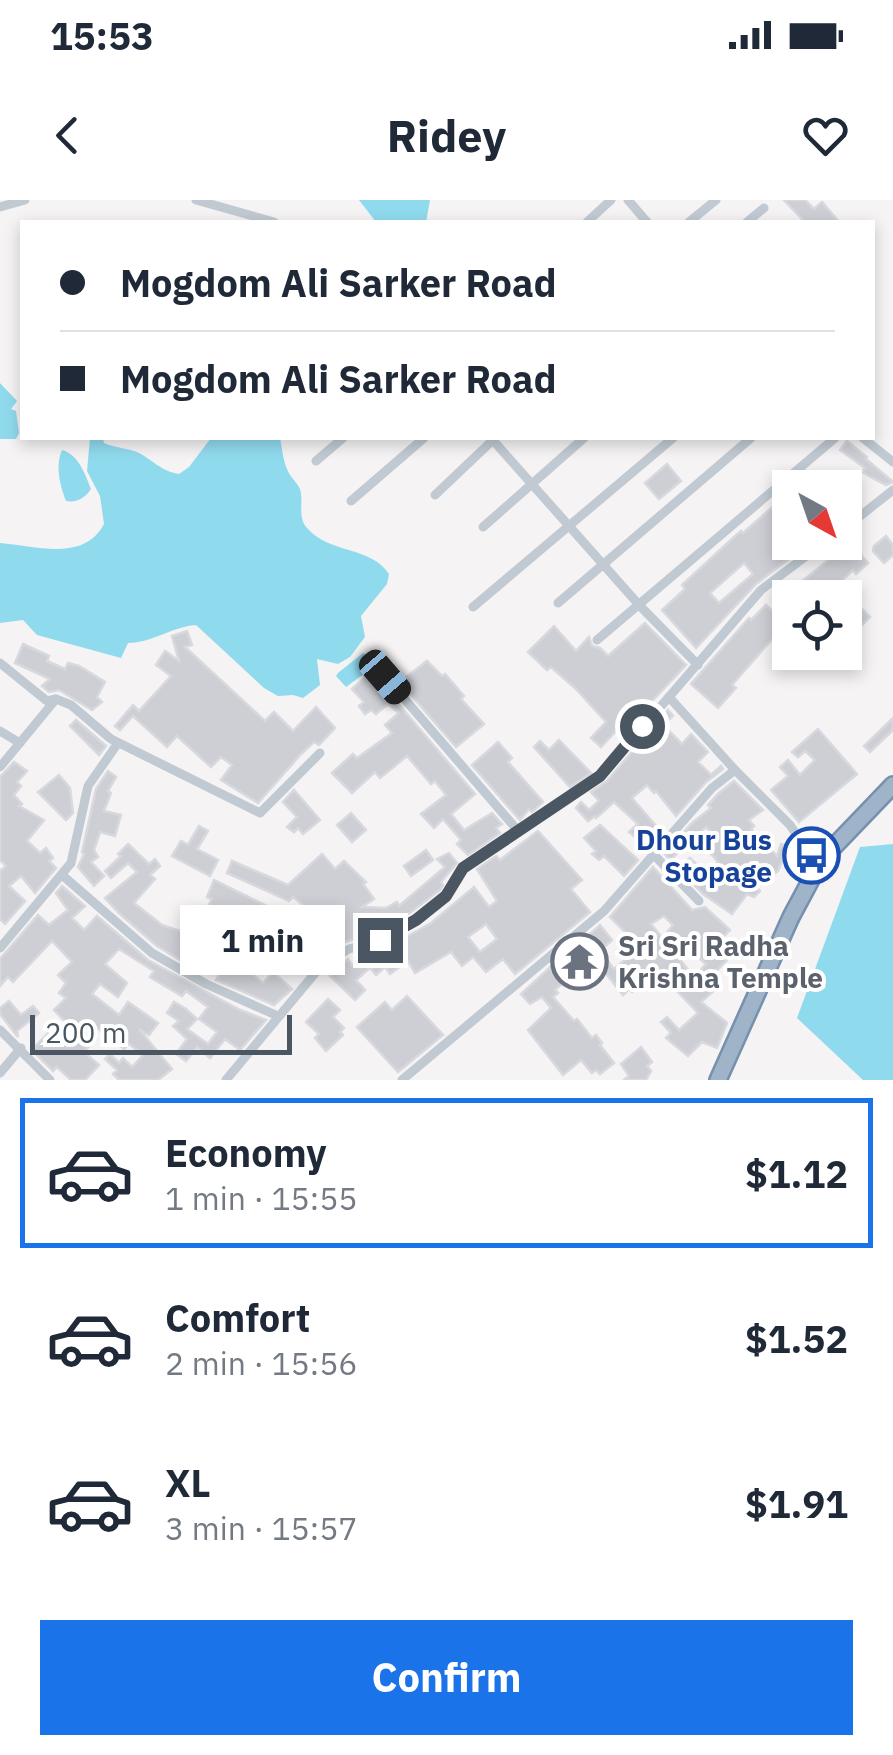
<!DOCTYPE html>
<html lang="en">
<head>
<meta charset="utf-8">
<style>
	body { margin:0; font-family:"IBM Plex Sans",sans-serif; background:#f6f6f7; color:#1f2937; height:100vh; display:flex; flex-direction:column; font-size:38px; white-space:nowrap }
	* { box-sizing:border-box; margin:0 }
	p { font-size:32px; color:#747a83 }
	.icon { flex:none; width:55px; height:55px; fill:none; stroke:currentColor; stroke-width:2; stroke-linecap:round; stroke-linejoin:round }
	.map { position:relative; height:880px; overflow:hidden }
	.sheet { display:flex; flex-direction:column; background:#fff; flex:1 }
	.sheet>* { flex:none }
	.top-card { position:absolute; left:20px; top:20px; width:855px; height:220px; border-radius:0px; box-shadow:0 5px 15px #0003; display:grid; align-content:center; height:220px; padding:0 40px; background:#fff }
	.needle { width:65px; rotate:140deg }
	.controls { position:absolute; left:772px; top:270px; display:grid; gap:20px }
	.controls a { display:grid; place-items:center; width:90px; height:90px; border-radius:0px; background:#fff; box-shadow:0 5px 15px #0003; font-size:50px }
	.scale { position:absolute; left:30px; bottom:25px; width:262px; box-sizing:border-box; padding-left:10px; border:5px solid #4a5661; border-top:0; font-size:28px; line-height:35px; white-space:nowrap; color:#4a5661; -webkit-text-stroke:8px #fff; paint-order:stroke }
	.end { position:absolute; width:45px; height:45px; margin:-22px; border:12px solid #4a5661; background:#fff; box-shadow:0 0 0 5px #fff }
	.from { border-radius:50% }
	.bubble { position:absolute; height:70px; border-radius:0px; background:#fff; box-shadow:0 5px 15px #0003; font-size:32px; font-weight:800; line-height:70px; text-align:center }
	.car { position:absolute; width:30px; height:60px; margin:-30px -15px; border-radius:12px; box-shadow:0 0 8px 2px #0007; background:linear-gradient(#222 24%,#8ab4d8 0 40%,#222 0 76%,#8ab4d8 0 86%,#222 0) }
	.top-card b { display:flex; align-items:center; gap:35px; height:95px; font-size:38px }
	.top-card b+b { border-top:2px solid #e0e1e3 }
	.top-card i { width:25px; height:25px; background:#1f2937 }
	ul { padding:18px 0 0; list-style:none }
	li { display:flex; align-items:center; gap:30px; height:150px; margin:0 20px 15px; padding:0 20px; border:5px solid transparent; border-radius:0px }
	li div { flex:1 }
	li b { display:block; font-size:38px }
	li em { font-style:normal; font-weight:800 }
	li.selected { border-color:#1a73e8 }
	li>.icon { width:90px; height:90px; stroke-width:1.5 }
	.action { display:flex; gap:20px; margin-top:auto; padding:20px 40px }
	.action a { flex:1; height:115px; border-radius:0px; background:#1a73e8; color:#fff; font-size:40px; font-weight:800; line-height:115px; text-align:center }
	.status { display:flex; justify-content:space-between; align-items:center; height:70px; padding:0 50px; background:#fff; direction:ltr }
	.status svg { height:28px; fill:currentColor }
	header { display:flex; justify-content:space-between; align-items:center; height:130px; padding:0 40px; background:#fff; font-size:45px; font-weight:800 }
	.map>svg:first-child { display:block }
	.water { fill:#90daee }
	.building { fill:#cdcfd5; stroke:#d7d9de; stroke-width:2.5; fill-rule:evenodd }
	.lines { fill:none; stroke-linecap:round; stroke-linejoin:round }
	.trunk-casing { stroke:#7690ad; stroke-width:20 }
	.minor { stroke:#c1cad2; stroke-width:9 }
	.trunk { stroke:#9fb4c9; stroke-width:15 }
	.route { stroke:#4a5661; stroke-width:12 }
	.labels { text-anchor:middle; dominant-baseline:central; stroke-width:8; stroke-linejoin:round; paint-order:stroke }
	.transit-label { font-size:28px; font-weight:bold; fill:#164399; stroke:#fff; text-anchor:end }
	.worship-label { font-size:28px; font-weight:bold; fill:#5b616d; stroke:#fff; text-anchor:start }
</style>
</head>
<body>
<div class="status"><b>15:53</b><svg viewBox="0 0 49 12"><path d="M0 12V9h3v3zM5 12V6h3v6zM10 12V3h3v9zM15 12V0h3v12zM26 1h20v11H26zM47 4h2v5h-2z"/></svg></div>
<header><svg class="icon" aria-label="back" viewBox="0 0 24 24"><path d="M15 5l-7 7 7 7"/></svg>Ridey<svg class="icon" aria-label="heart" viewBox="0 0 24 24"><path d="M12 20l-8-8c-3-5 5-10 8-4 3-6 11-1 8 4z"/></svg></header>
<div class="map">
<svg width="893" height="880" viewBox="0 0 893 880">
	<rect width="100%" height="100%" fill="#f5f3f3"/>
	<!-- water -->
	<g class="water">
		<path d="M359,0h71l-4,22h-50z"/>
		<path d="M0,183l17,18 -6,8 5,2 3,22 -3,6h-16z"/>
		<path d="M90,238h13l1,5c11,5 24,5 35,10 15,8 22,18 40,21l10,-7 22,-29h69c2,10 3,22 7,31 2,7 10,13 13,20 4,13 -3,28 7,39 22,26 64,18 82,46l-2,10 -26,32 4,21 -15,20 -12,7 -21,-5 3,26 -17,13 -10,-3 -15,1 -14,-8 -68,-63c-25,2 -44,18 -68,18l-7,15 -84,-23 -14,-15 -23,3v-80c37,3 84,19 104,-19l-4,-28 -13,-25z"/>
		<path d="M62,250c17,5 23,24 29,39 -6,9 -14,14 -25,12 -6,-16 -11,-35 -4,-51z"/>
		<path d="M363,453l8,4 1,11 -26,19 -10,-11 2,-3z"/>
		<path d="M893,644v236h-30l-66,-62 63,-171z"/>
	</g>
	<!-- building -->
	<g class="building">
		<path d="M784,0h21l9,9 8,-7 17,20h-34z"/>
		<path d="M847,241l20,16 -1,2 27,23 -7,3 -24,-13 3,-4 -25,-18z"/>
		<path d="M667,264l14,17 -22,18 -14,-16z"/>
		<path d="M785,296l5,6v40h21l-55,42 -60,64 -34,-38 23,-21 -3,-4 51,-47 8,-7 2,2zM744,363l9,11 -34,29 -9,-10z"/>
		<path d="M854,331l7,10 -7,6 14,16 -12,11 -3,-4 -15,14 32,33 -10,10 -7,-7 -8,8v-30h-40l-10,-11 46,-37 -3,-4z"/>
		<path d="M886,336l7,9v10l-9,8 -11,-12 1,-5z"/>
		<path d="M766,405l15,14 -6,6 5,5 -48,55 4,3 -18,20 -27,-24 58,-66 2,2z"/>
		<path d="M645,423l41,42 -66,70 -4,-4 -15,16 -10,-9 15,-16 -30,-33 -25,-22 -4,3 -19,-18 26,-26 22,25 13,-14 3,9 8,2 8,8z"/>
		<path d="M187,431l5,14 -7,2 80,74 9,-9 19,19 23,-24 19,21 -16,17 -5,-3 -13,12 -43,49 -37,-23 11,-15 -11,-8 -10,10 -34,-31 -10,11 -34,-31 -13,14 -5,-4 18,-21 6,6 32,-35 -15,-11 9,-14 14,10 -7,-25z"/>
		<path d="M23,444l26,12 -2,5 18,8 3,-6 11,3 26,16 -8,15 5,5 -10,8 -33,-20 -10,2 -7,-6 8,-7 -35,-16z"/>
		<path d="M427,461l15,15 3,-2 19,22 -3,3 23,25 -28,23 -56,-65z"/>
		<path d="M371,472l104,122 -24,20 13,16 28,-17 10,11 -6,4 4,5 -32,22 -11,-11 4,-4 -18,-21 -9,9 -13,-14 25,-19 -11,-14 -4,3 -24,-28 -27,22 -5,-6 -23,21 -20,-20 21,-19 4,4 35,-25 -7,-8 14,-12 -11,-9 -12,10 -5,-4 -6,4 -6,-8 5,-4 -12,-13z"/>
		<path d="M668,510l5,6 -10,9 19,19 9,-10 17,18 -10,10 13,13 10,-9 2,3 -17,13 -30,34 -20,-25 -2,2 -7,-8 -15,13 30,35 -9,9 -10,-13 -8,8 -6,-5 9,-8 -24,-22 -18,16 -1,-2 -7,5 -12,-13 5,-6 8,8 10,-9 -8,-9 16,-11z"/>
		<path d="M893,518v12l-23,22 -6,-6z"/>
		<path d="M76,520l30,26 -7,9 -29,-29z"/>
		<path d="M818,529l39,45 -58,48 -28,-32 17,-14 -8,-9 8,-7 12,15 15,-15 -10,-9 -7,6 -6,-5z"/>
		<path d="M559,540l32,33 -21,14 -36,-40 6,-6 9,9z"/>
		<path d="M498,542l14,16 -4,4 35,40 -11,10 -3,-3 -9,11 -48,-55z"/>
		<path d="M14,562l13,9 -10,11 4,4 -7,9 8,9 -3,2 25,14 -17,21 13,12 6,-5 7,10 -4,3 7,7 -21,25 -14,-17 -12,10 16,15 -20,23 -5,-5v-48l6,-5 -6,-6v-83z"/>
		<path d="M108,571l8,6 -8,14 3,2 -7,18 17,4 -6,21 -15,-4 -6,18 4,7 -7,5 13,14 -10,10 -16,-19 6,-13 -2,-2 14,-63z"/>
		<path d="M59,575l11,13 3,25 -7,7 -28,-28z"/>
		<path d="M734,581l29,29 -14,10 5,6 -3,3 26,27 4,-12 7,3 -10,24 -22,16 4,4 -6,6 -7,-3 -15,20 -29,-20 -25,-26 12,-10 16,16 12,-12 -14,-16 11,-10 -9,-9 -36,33 -5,-6 27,-31 19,-15 -3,-3 10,-11z"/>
		<path d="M294,590l26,30 -17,14 -5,-6 -4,4 -7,-5 10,-10 -14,-15z"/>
		<path d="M351,613l15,17 -14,12 -15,-17z"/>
		<path d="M600,625l38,35 -14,16 -20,-20 -5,4 -7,-6 4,-3 -12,-13z"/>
		<path d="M199,626l9,5 -11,18 21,11 -8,16 -38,-20 9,-15 7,4z"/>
		<path d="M538,631l44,49 -11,9 19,23 -75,62 -12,-15 -17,13 -13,-15 -11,9 -11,-14 -36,21 -7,-12 -18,13 -5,-7 -9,8 -6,-7 -14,12 9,10 -10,10 -25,-24 18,-17 4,6 15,-13 5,4 59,-33 43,-36 15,20 8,-6 -20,-32 19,-13 4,4zM486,724l11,15 -17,13 -12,-15z"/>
		<path d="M128,644l21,20 6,-5 5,7 -10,9 5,4 -21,24 28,22 30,10 20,-36 -5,-2 7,-17 65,32 21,19 17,-15 -24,-19 -4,4 -62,-28 5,-12 56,24 34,-31 13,15 9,-8 22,21 -3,2 11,15 -12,8 24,1 11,-6 2,4 46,-39 -8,-8 12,-6 8,10 -16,19 2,3 -3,5 -29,22 -33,20 -33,10 -35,24 -14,-16 -3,4 -7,-6 2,-3 -26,-16 6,-11 -23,-12 -9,26 13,8 -10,16 11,7 -4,6 17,14 10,-11 19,17 -18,16 -58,-25 7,-11 -26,-16 -7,13 -33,-20 -37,-32 -15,-16 32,-26 -9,-9 -17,15 -6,-7 16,-15 -3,-2zM319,725l10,10 -7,6 6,8 -14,11 -13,-15z"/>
		<path d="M426,650l7,10 -22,16 -7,-10z"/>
		<path d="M653,667l39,43 13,-3 25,23 -16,16 14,13 -20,21 8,9 -15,13 26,21 -10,25 -15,-6 -14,14 -22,-18 5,-5 -10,-11 6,-5 12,13 19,-17 -40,-42 -26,21 -3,-3 -6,6 -30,-38 -14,10 -11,-13 32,-29 12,15 -12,11 14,18 17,-14 -2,-2 9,-8 -28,-28zM664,716l9,9 -5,6 38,33 -12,13 -43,-53z"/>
		<path d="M62,686l23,20 -13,12 12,12 13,-14 51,44 92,50 26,10 -26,30 -15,-11 -15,19 -13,-11 -11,14 -10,-7 11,-15 -14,-13 6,-5 -12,-8 7,-11 12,7 11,10 -10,10 21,15 9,-12 -18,-13 9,-12 -22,-16 -4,5 -32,-19 4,-6 -35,-22 -14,15 22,19 -9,14 -18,-13 -8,10 27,21 9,-13 30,21 -9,12 -10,-6 33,40 -14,11h-39l-6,-6 4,-4 -12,-11 5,-5 9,9 4,-5 9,9 11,-12 -14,-11 -5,5 -37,-29 -5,4 14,15 -12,13 15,13 -14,15h-14l-14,-13 -4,4 -21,-21 19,-20 16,16 11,-11 -24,-25 12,-12 -7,-5 7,-10 -8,-8 14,-13 -20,-21 -39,41 -5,-5 -8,9v-27l38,-44 11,10 19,-15 -12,-17z"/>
		<path d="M559,759l4,5 -4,4 9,10 -13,12 3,3 -5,4 21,24 3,-2 15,19 4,-3 6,8 -2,2 14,18 -14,11 -4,-4 -4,3 -11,-13 -18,15 -35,-45 23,-22 -9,-11 -12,7 -9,-10z"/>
		<path d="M407,796l36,39 -45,37 -41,-45 28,-25 7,8z"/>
		<path d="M328,799l12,11 -7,7 11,11 -4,4 3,3 -17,16 -11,-13 4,-4 -13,-12z"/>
		<path d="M9,801l12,14 12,-9 6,7 -22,18 1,6 -18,-23v-6z"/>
		<path d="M641,847l11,15 -5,4 4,5 -5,9h-22l5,-4 -8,-12z"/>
	</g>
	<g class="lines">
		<defs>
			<path id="trunk" d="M718,880l73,-163 31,-58 71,-74"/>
		</defs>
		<!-- trunk casing -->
		<use href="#trunk" class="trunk-casing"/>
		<!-- minor -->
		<g class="minor">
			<path d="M196,0l78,22"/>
			<path d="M628,0l19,22"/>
			<path d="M0,7l25,-7"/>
			<path d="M587,22l24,-22"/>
			<path d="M689,22l27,-22"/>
			<path d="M747,22l17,-14"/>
			<path d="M491,238l149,168 58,59"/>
			<path d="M863,238l30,24"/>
			<path d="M316,261l27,-23"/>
			<path d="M435,295l59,-56"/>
			<path d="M351,301l73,-63"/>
			<path d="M483,327l101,-89"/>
			<path d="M845,328l48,-38"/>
			<path d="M558,403l193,-165"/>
			<path d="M473,407l200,-169"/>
			<path d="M597,440l238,-202"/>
			<path d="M0,463l47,38 9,-2"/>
			<path d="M377,467l142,165"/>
			<path d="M669,497l66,73"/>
			<path d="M0,531l20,12"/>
			<path d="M0,567l56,-68 15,6 40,34 149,74 60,-60"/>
			<path d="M653,654l46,47"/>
			<path d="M62,675l90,78 54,31 72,32"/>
			<path d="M0,748l71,-85 17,-77 30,-43"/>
			<path d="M0,830l50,50"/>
			<path d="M0,873l21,-25"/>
			<path d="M226,880l95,-114 28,-17 32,-9 35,-21 30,-23 17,-28 138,-92 160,-186 64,-48"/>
			<path d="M402,880l202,-169 108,-123 23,-18 55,55 17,25 15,9"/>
		</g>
		<!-- trunk -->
		<use href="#trunk" class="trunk"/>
	</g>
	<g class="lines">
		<!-- route -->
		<path class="route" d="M380,740l36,-20 30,-24 17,-28 137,-92 42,-50"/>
	</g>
	<!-- icons -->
	<defs>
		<symbol id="bus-ring" viewBox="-11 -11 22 22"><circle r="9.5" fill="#fff" stroke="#1a4fb4" stroke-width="1.5"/><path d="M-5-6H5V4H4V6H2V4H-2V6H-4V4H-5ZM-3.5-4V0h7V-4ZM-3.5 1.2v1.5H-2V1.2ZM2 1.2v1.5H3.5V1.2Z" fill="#1a4fb4"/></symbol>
		<symbol id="temple-ring" viewBox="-11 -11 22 22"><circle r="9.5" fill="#fff" stroke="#6b7280" stroke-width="1.5"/><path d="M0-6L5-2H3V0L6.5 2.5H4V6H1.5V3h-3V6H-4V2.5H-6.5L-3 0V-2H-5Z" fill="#6b7280"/></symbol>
	</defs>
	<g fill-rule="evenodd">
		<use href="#bus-ring" x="780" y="624" width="63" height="63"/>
		<use href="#temple-ring" x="548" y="730" width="63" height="63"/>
	</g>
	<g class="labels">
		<!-- transit labels -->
		<g class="transit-label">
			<text x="772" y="639">Dhour Bus<tspan x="772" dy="32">Stopage</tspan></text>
		</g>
		<!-- worship labels -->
		<g class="worship-label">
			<text x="618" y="745">Sri Sri Radha<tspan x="618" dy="32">Krishna Temple</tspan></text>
		</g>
	</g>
</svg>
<div class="controls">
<a><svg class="needle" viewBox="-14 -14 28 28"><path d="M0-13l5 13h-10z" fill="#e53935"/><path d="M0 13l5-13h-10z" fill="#747a83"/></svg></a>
<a><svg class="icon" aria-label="locate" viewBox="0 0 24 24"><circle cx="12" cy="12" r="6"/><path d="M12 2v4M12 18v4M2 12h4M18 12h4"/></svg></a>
</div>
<div class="scale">200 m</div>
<i class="end from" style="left:642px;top:526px"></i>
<i class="end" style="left:380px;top:740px"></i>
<div class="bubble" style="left:180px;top:705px;width:165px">1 min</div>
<i class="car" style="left:385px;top:477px;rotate:139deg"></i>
<div class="top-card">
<b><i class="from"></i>Mogdom Ali Sarker Road</b>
<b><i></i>Mogdom Ali Sarker Road</b>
</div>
</div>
<section class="sheet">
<ul>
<li class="selected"><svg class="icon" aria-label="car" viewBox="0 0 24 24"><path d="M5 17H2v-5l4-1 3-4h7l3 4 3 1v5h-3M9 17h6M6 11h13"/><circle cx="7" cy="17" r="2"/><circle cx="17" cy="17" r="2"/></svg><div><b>Economy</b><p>1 min · 15:55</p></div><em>$1.12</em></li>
<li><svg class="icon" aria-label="car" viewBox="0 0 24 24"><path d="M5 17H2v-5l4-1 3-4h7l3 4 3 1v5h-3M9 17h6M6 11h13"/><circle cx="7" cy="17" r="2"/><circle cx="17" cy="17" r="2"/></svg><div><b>Comfort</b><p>2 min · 15:56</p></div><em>$1.52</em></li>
<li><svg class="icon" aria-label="car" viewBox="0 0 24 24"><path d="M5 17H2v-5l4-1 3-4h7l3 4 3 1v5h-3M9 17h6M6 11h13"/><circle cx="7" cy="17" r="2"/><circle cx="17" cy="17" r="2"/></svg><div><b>XL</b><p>3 min · 15:57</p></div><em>$1.91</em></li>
</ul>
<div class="action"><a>Confirm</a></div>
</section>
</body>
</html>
